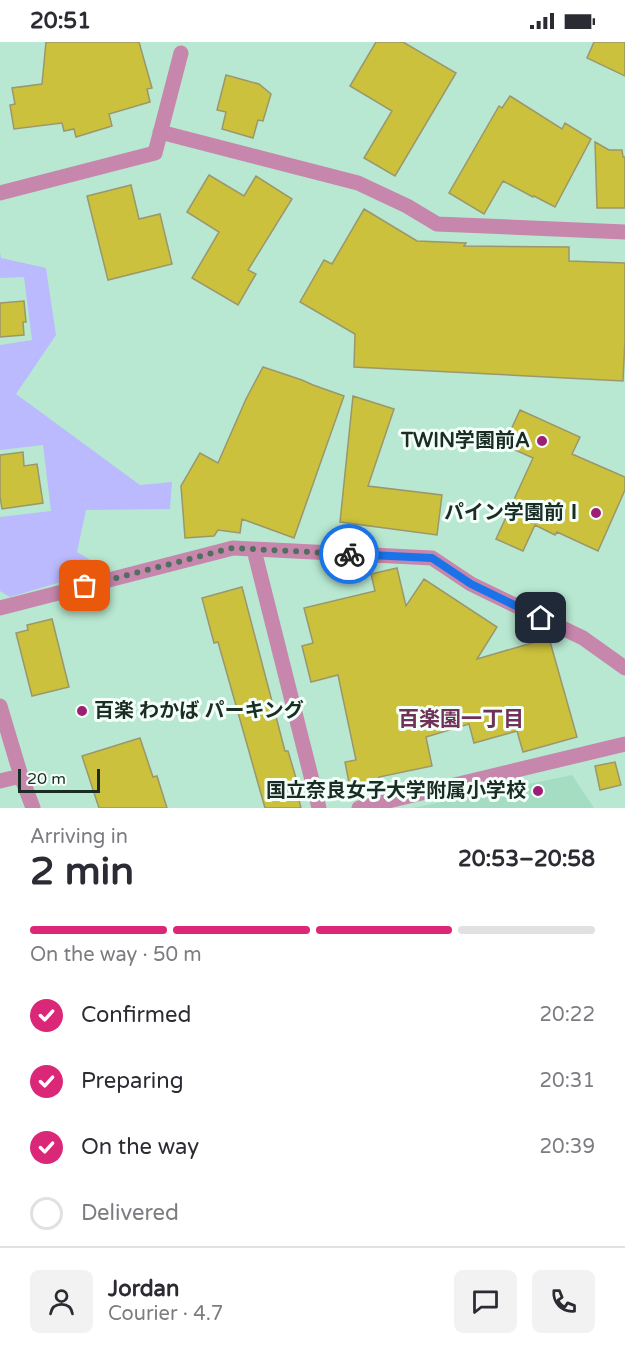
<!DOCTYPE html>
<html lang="en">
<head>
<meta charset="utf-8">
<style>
	:root { --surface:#fff; --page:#f2f2f3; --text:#2b2b33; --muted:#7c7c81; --line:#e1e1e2; --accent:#db2777 }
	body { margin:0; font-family:"Varela Round","Noto Sans JP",sans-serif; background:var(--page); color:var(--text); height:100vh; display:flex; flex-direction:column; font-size:22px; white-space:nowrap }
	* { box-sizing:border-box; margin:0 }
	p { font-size:20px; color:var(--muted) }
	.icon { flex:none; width:33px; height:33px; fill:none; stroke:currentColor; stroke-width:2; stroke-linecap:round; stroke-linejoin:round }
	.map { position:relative; height:766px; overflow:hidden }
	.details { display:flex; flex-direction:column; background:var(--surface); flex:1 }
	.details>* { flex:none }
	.scale { position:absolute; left:18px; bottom:15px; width:82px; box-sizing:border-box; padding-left:6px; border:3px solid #1a2d25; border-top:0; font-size:16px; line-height:21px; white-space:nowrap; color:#1a2d25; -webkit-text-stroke:4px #f5fffa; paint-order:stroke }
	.pin { position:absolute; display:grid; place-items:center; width:51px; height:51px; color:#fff; margin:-26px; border-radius:12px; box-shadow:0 3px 9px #0006 }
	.courier { position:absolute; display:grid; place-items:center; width:60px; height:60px; margin:-30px; border:4px solid #1a73e8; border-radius:50%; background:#fff; color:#222; box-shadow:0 2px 8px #0007 }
	.overview em { font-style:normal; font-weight:800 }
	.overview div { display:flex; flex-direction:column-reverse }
	.overview { display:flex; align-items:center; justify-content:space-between; height:102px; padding:0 30px }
	h1 { font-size:39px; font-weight:800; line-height:45px }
	.bar { display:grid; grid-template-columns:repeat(4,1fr); gap:9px 6px; align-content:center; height:72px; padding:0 30px }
	.bar i { height:8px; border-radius:4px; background:var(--line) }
	.bar .on { background:var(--accent) }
	.bar p { grid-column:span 4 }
	.line { display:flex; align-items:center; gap:15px; padding:0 30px; border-top:2px solid var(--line) }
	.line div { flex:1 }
	.round { display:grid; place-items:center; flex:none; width:63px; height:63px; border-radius:9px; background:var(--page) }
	ol { padding:0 30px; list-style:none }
	li { display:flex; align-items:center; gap:18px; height:66px }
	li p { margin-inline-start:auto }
	li .icon { padding:6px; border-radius:50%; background:var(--accent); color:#fff; stroke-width:4 }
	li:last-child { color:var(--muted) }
	li i { width:33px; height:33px; border:3px solid var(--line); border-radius:50% }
	.status { display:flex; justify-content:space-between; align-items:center; height:42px; padding:0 30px; background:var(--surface); direction:ltr }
	.status svg { height:16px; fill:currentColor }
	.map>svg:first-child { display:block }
	.built { fill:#a5ddc2 }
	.green { fill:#bbbafe }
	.building { fill:#ccc13c; stroke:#9a976d; stroke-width:1.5 }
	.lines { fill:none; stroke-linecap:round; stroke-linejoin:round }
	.minor { stroke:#c786ac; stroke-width:15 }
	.done { stroke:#516e61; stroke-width:6; stroke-dasharray:0 10.8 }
	.route { stroke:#1a73e8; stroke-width:8 }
	.poi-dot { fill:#9d1f75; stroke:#f5fffa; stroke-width:2 }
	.labels { text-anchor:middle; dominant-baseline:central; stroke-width:6; stroke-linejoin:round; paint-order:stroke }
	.poi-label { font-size:20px; font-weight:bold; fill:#1a2d25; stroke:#f5fffa; text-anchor:end }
	.neighbourhood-label { font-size:21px; font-weight:bold; fill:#6f3157; stroke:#f5fffa }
</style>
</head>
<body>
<div class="status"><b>20:51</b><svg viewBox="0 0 49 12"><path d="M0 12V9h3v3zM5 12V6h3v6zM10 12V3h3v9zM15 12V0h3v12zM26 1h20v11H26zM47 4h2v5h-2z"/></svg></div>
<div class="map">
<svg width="625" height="766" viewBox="0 0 625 766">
	<rect width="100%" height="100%" fill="#b8e8d1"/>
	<path class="built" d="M572,733L594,766H412Z"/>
	<path class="green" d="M0,210L1,216L46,226L56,293L16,352L140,443L172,440L170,467L86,468L77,510L105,527L10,555L0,549V475L51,469L43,403L0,408V303L32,298L24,235L0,236Z"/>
	<path class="building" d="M46,0H139L152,46L147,47L150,60L109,72L112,84L76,95L74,87L64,89L62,81L14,87L10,63L15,62L12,46L42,42Z
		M376,0H403L456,31L395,134L364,116L392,69L350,44Z
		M594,0H625V34L587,16Z
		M226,33L259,42L271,52L263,79L258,78L253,96L222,87L226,70L217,68Z
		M510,54L562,87L565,81L591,97L555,165L534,154L533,155L503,139L484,172L449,151L499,64L502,66Z
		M595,100L609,108H622L623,115H625V166H597Z
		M209,133L244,154L256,134L292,157L248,228L256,232L238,263L192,236L219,190L187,170Z
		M131,143L139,177L160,172L172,222L108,238L87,154Z
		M364,167L417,199L466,201L464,204L569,205V219L625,221V297L623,339L354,325L355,292L300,260L324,218L332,222Z
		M24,259L26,280H23L24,293L0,295V261Z
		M263,325L302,338L313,343L344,354L294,496L242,477L240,491L218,488L214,494L185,496L181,444L200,411L218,421L246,357Z
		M353,354L394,367L368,444L442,453L437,493L340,480Z
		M520,368L580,395L572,412L625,435V448L598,509L557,490L555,493L535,483L523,509L496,497L533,416L504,403Z
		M23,410L24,424L37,422L43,461L2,467L0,455V413Z
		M397,526L406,564L424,537L497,585L477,617L549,596L577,695L523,710L517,689L474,701L469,682L426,695L432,724L379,735L380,742L357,746L356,740L349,741L345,720L356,718L338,633L311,640L302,604L313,601L304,566L375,549L371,532Z
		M242,545L285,709H288L301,753L298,754L301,766H265L218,600L214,601L202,556Z
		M52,577L69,645L32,654L16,591L28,588L27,583Z
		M140,696L153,735L157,734L167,766H99L82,714Z
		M615,720L621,743L600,748L595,724Z"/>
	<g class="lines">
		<path class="minor" d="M160,90L358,141L407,164L437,182L625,190
			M0,151L155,111L181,11
			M254,508L319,766
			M0,566L233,506L432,516L471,542L583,596L625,626
			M0,664L21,734L33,766
			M0,739L21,734
			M359,766L625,702"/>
	</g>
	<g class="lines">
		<path class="done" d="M85,544L232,506L349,512"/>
		<path class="route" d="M349,512L432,516L471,542L541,576"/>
	</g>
	<g class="poi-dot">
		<circle cx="542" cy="399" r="6"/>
		<circle cx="596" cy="471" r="6"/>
		<circle cx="82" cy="669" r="6"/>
		<circle cx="538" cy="749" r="6"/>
	</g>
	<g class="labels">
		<g class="poi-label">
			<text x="530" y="399">TWIN学園前A</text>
			<text x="584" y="471">パイン学園前Ⅰ</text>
			<text x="94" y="669" text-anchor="start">百楽 わかば パーキング</text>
			<text x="526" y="749">国立奈良女子大学附属小学校</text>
		</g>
		<g class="neighbourhood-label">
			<text x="461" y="677">百楽園一丁目</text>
		</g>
	</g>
</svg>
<div class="scale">20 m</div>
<div class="pin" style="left:85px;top:544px;background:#ea580c"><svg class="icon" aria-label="bag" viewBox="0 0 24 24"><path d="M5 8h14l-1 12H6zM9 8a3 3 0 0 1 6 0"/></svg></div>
<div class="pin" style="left:541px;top:576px;background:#1f2937"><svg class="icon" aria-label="home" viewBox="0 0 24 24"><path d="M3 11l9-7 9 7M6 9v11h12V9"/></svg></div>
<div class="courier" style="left:349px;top:512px"><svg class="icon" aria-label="bike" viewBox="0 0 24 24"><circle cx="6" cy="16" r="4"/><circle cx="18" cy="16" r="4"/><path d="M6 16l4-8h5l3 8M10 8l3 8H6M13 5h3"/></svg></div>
</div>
<section class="details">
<div class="overview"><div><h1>2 min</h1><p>Arriving in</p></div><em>20:53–20:58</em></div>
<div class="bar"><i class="on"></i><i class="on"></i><i class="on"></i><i></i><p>On the way · 50 m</p></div>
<ol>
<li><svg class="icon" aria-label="check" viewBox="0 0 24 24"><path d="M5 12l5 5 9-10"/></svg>Confirmed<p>20:22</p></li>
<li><svg class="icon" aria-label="check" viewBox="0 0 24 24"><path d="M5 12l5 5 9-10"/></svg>Preparing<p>20:31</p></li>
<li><svg class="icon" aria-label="check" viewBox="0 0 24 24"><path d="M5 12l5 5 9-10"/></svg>On the way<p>20:39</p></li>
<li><i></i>Delivered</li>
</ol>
<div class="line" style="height:108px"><a class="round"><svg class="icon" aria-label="person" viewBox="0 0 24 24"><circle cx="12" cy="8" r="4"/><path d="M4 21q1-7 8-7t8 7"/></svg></a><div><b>Jordan</b><p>Courier · 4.7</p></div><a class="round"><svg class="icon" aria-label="chat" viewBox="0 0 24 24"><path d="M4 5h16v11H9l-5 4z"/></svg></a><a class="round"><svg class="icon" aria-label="phone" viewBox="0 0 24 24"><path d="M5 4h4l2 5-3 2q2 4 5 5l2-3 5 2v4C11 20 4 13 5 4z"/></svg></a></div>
</section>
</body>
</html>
